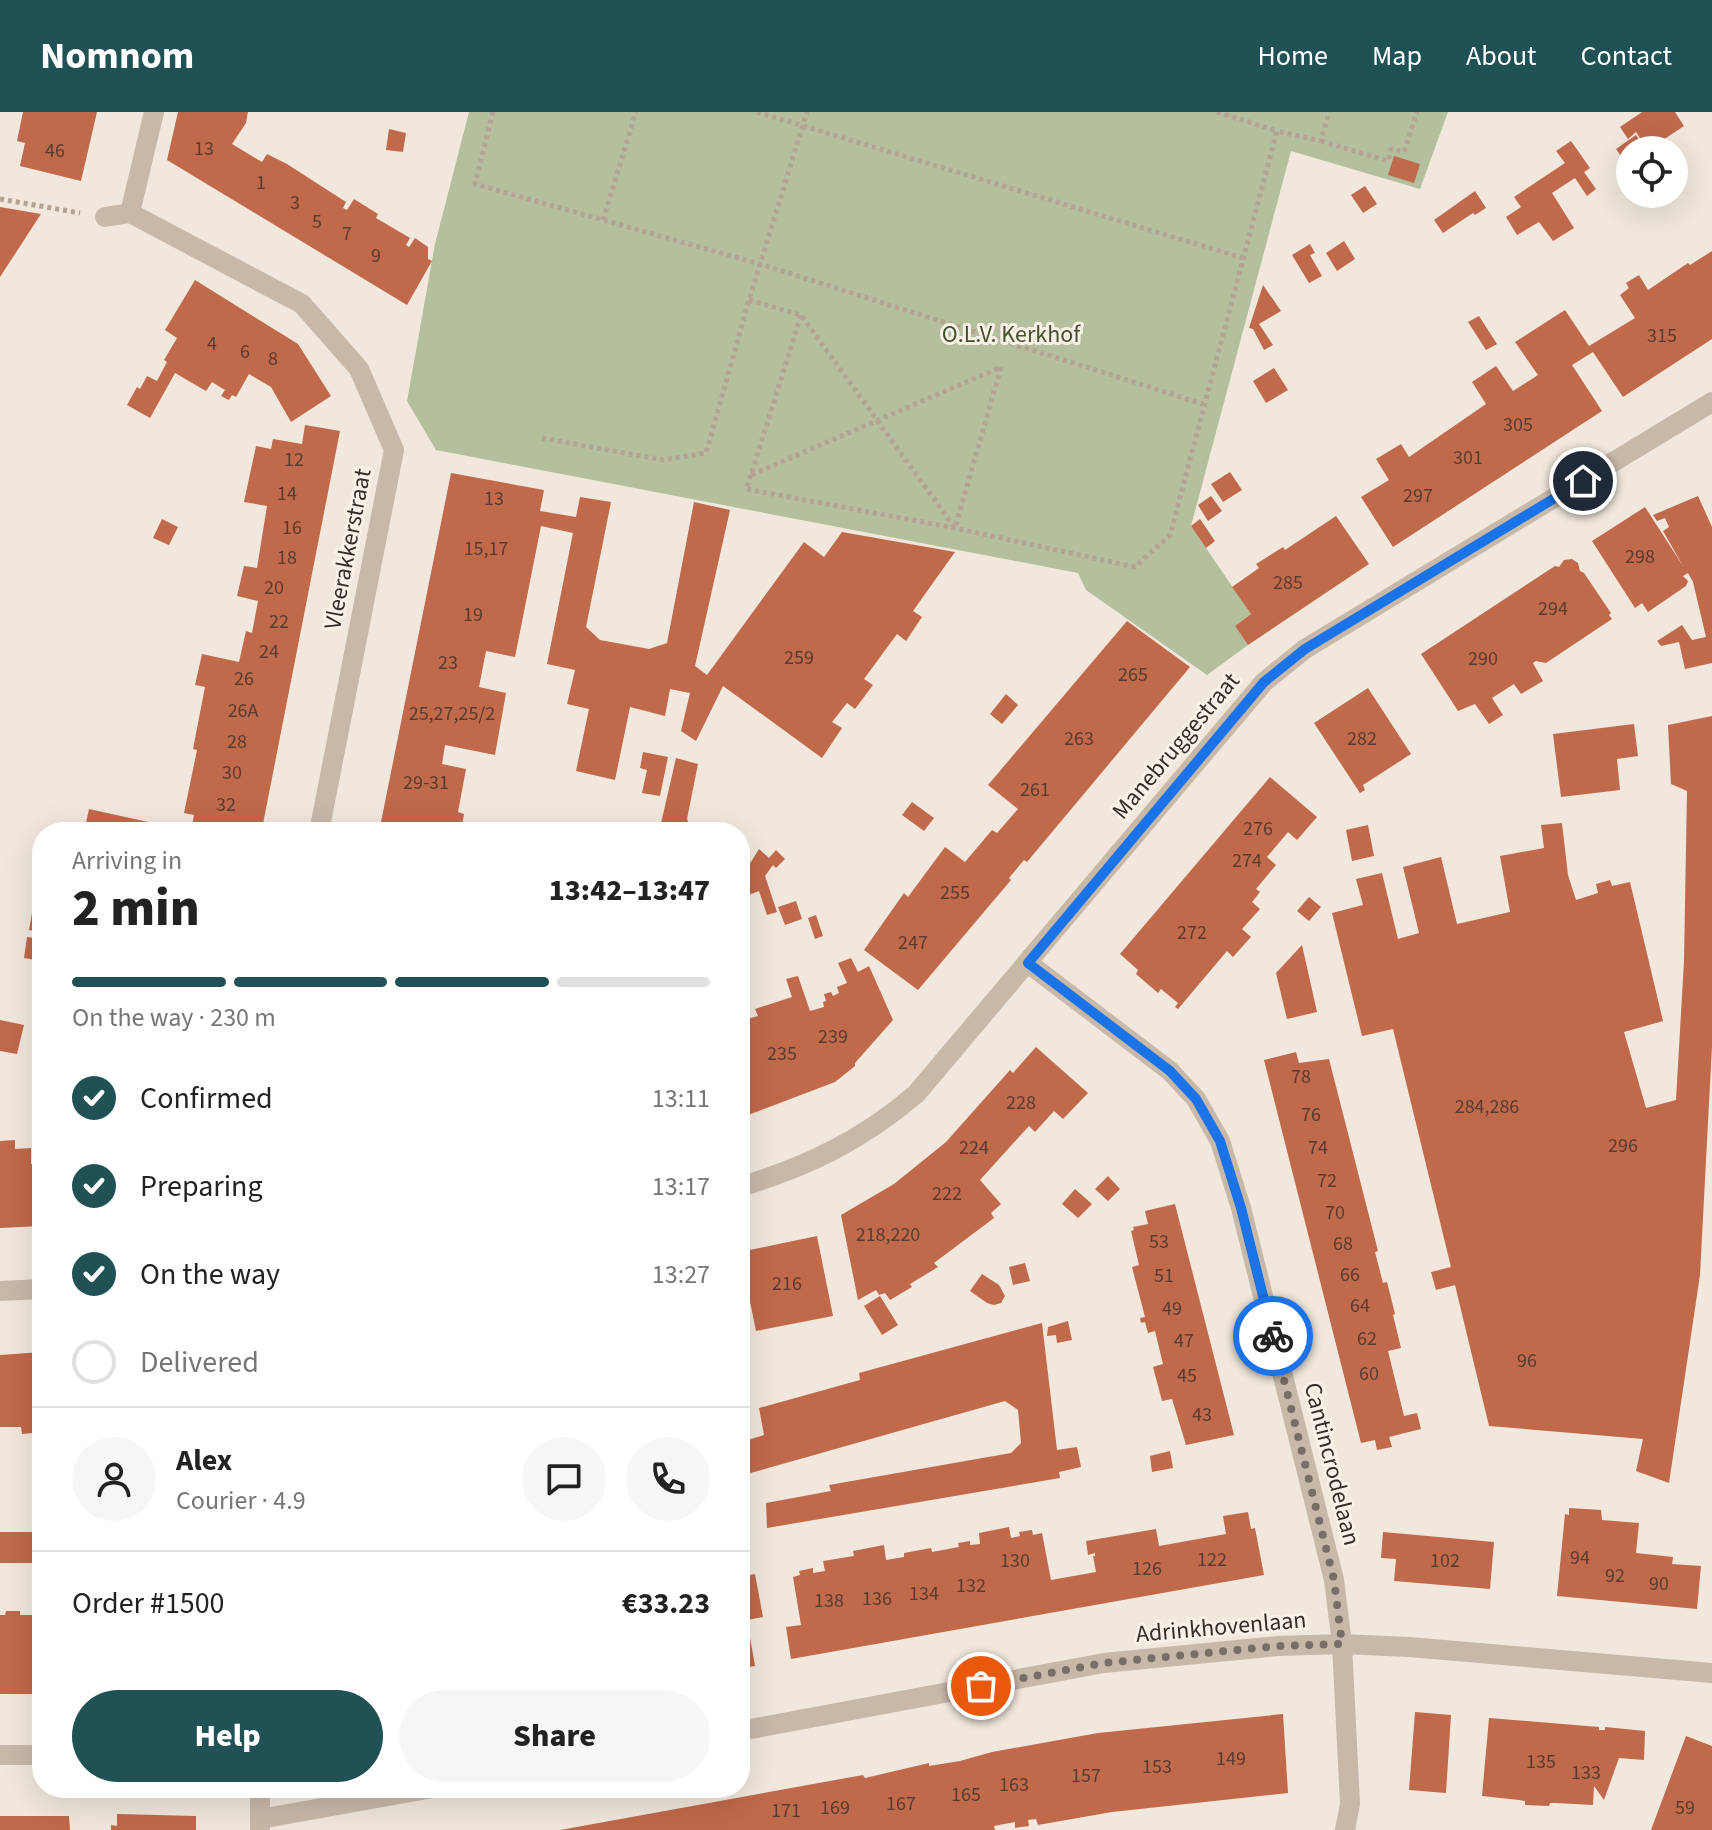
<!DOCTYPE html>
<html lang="en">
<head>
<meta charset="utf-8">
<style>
	:root { --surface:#fff; --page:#f6f6f6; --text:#222; --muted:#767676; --line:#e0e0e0; --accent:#205155 }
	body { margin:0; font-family:"Source Sans 3",sans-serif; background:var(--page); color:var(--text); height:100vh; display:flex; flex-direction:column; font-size:30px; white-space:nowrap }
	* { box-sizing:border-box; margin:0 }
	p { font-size:26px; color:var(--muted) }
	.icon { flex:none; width:44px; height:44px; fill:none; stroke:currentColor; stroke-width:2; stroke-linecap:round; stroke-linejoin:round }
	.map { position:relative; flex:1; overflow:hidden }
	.drawer { position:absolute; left:32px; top:710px; width:718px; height:976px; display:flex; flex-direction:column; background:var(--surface); border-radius:32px; box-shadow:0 8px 32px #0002 }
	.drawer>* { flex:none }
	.controls { position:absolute; left:1616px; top:24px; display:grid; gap:16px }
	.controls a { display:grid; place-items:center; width:72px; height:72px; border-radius:50%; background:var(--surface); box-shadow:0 8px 32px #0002; font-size:40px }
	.pin { position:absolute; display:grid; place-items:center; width:68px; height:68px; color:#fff; margin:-34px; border:4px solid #fff; border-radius:50%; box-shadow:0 2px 8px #0007 }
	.courier { position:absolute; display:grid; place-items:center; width:80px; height:80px; margin:-40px; border:6px solid #1a73e8; border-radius:50%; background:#fff; color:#222; box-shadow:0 2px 10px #0007 }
	.overview em { font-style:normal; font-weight:800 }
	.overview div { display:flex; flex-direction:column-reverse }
	.overview { display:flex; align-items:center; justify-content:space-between; height:136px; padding:0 40px }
	h1 { font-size:52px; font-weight:800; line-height:60px }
	.bar { display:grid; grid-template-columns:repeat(4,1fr); gap:12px 8px; align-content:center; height:96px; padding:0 40px }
	.bar i { height:10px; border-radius:6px; background:var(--line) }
	.bar .current { background:var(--accent) }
	.bar p { grid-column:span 4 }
	.line { display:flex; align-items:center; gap:20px; padding:0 40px; border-top:2px solid var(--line) }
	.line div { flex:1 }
	.round { display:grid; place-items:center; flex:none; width:84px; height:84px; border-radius:42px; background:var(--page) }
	ol { padding:0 40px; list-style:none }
	li { display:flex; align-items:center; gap:24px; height:88px }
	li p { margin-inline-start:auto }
	li .icon { padding:8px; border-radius:50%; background:var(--accent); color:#fff; stroke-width:4 }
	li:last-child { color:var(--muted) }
	li i { width:44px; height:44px; border:4px solid var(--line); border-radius:50% }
	.action { display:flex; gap:16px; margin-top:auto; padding:16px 40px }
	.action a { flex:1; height:92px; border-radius:48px; background:var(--accent); color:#fff; font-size:32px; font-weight:800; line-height:92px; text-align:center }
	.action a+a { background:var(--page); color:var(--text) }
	header { display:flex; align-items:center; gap:48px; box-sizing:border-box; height:112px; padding:0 40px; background:var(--accent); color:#fff }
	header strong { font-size:38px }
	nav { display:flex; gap:44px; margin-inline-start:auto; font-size:28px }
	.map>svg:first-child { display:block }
	.green { fill:#b3bf9d }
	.building { fill:#c0694b }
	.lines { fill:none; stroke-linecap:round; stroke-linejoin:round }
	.path { stroke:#b4a293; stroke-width:5; stroke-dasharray:4 4; stroke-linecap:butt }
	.street { stroke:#c8b8a8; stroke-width:20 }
	.done { stroke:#776e67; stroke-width:8; stroke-dasharray:0 14.4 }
	.route { stroke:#1a73e8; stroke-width:10 }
	.labels { text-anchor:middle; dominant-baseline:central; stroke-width:6; stroke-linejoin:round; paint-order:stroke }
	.number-label { font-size:20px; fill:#583c31 }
	.park-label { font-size:24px; fill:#44532d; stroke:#f9f1e8 }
	.street-label { font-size:24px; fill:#362d28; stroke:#f9f1e8 }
</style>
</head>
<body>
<header>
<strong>Nomnom</strong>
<nav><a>Home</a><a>Map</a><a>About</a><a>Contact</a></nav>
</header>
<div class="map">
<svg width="1712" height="1718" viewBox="0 0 1712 1718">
	<rect width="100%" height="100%" fill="#f1e7dc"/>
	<path class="green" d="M469,0H1448L1420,77L1291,39L1191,414L1251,502L1235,514L1248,533L1207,563L1086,478L1078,461L436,338L407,289L435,132Z"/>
	<path class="building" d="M23,0H97L81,69L20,54L25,31L17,29Z
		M178,0H248L246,11L232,32L262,50L267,42L287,52L346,90L343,96L347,98L354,87L378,102L376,106L410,126L406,133L409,135L415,126L428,135V147L432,149L407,193L167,48Z
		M1642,0H1675L1684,14L1648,38L1636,20L1628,27L1620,15Z
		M389,17L406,21L403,40L386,38Z
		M1636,23L1646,38H1630V57L1616,37Z
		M1571,29L1590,56L1584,60L1596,77L1587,84L1575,66L1552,81L1574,116L1553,129L1539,110L1517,123L1506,105L1521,95L1514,85L1565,51L1556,39Z
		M1394,44L1420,52L1414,71L1388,63Z
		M1365,74L1377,92L1363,101L1351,83Z
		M1475,79L1486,96L1475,103L1473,101L1443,121L1434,108Z
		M0,95L41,102L0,165Z
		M1344,129L1355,147L1337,159L1326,141Z
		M1310,132L1315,141L1310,143L1322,164L1309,171L1292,143Z
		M1712,139V227L1623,285L1593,240L1572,253L1602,299L1393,435L1361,385L1389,368L1376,347L1401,332L1409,345L1486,292L1472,270L1496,254L1513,279L1538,263L1515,230L1565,198L1589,234L1635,206L1620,183L1629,176L1626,171L1639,163L1648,178L1688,151L1690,153Z
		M195,168L298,232L331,284L291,310L271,275L249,262L236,285L232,283L229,288L221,284L225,278L212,270L206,279L175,261L150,306L127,293L137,275L140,277L147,264L157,269L167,250L164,248L177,226L165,218Z
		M1263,173L1281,199L1259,212L1273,233L1264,238L1253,217L1249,216Z
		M1479,204L1497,232L1486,238L1468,210Z
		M1274,256L1288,278L1266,291L1253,269Z
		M305,313L340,319L262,717L241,713L240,720H191L194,703L184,701L197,638L193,637L205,575L195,573L202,542L239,550L246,519L252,521L258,489L237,484L244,454L257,456L267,394L244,390L256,334L271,337L273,327L302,332Z
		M1230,360L1242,378L1223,390L1211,372Z
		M451,361L544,378L540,399L576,405L580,385L611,390L586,515L600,528L649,537L667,531L694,390L730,398L695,554L707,563L804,430L824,445L842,420L955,440L913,499L922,505L906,529L897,522L864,567L873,573L855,597L847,591L832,610L842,616L822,646L723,574L696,629L681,619L690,581L670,577L665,604L630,595L615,668L576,659L589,597L567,592L575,558L547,552L573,421L541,414L515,545L486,539L479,575L506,581L495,643L445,633L442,652L466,657L458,700L464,702L461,720H379Z
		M1211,384L1222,399L1208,409L1198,393Z
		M1698,384L1712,415V551L1685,557L1679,530L1661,534L1657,529L1682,513L1692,528L1706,525L1693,470L1688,461L1683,464L1688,469L1686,474L1648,500L1642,491L1635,496L1592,429L1645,395L1683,454L1663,419L1669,415L1665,406L1657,409L1653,403Z
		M1336,404L1369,452L1248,533L1235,514L1251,502L1232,475L1259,456L1256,452L1283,435L1285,438Z
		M162,407L178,415L169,433L153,426Z
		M1200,407L1215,429L1206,436L1191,414Z
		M1572,447L1578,451L1580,459L1584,461L1611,501L1609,503L1612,507L1546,551L1536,549L1533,551L1543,569L1521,582L1514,572L1492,586L1503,603L1489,612L1475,592L1458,599L1421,542L1555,454L1559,455L1564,448Z
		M1127,509L1190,555L1027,750L1024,748L1009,766L1011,768L918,878L864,838L904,781L908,785L945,735L965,750L992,718L997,721L1018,697L988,673Z
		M1368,576L1411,642L1363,673L1365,678L1360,681L1314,611Z
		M1006,582L1018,593L1002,612L990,602Z
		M1712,604V934L1700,1163L1669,1371L1636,1359L1643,1327L1489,1314L1455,1173L1436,1178L1431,1160L1451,1155L1393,917L1362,924L1332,801L1363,793L1356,767L1382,761L1398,827L1419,821L1403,755L1441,745L1457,812L1510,800L1500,744L1544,736L1541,713L1562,711L1568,763L1576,788L1598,781L1596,772L1610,768L1612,774L1630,770L1663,909L1624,920L1646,996L1676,988L1684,849L1687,679L1671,672L1668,613Z
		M1634,612L1638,644L1617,647L1620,678L1561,685L1553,622Z
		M643,640L668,645L660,684L642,681L647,658L640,656Z
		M676,646L698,652L687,707L693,720H659Z
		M1270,665L1317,705L1297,728L1288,720L1267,745L1276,753L1256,777L1260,780L1252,790L1260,797L1242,817L1251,825L1233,845L1227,839L1178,897L1175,895L1178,891L1161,877L1158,881L1136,862L1138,858L1120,842Z
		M912,690L934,706L924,719L902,703Z
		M89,697L189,719V720H84Z
		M1368,713L1374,744L1352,749L1346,718Z
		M759,737L769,746L776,738L785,747L776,756L773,753L765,764L777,800L767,803L759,779L743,785L740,776V745L749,753Z
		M1309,785L1321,795L1309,809L1297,799Z
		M796,789L802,807L785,813L778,795Z
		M32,801L42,803V820L29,818Z
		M816,803L823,824L815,827L808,806Z
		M27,825L42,827V849L24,846Z
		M1302,833L1317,900L1287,907L1276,861Z
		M851,846L858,860L869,854L893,908L855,951V954L835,970L740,1006V909L758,904L755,897L792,885L786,867L798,864L810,899L824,895L823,890L826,889L824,882L831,880L833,884L839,881L837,875L847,871L838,851Z
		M0,908L24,913L17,942L0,939Z
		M1036,935L1088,981L1063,1007L1054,999L1035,1020L1029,1014L980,1068L1001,1092L991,1101L994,1106L934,1151L938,1155L910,1172L912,1175L890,1188L885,1181L879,1183L876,1178L858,1188L841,1103L894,1072L946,1030L1010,958L1013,961Z
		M1296,940L1299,951L1329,947L1378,1139L1375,1140L1383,1171L1387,1170L1395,1202L1393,1203L1401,1236L1388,1239L1404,1304L1417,1301L1421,1317L1389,1325L1392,1335L1377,1338L1375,1328L1361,1331L1264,948Z
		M15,1028V1037L31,1036V1052L38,1051L36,1035L42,1034V1114L0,1116V1029Z
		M1108,1064L1120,1077L1108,1089L1095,1077Z
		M1075,1077L1092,1092L1078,1106L1062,1092Z
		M1175,1092L1234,1323L1186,1333L1172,1287L1162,1289L1153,1255L1163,1252L1155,1219L1148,1221L1145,1210L1141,1211L1140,1206L1145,1205L1132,1155L1139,1153L1131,1119L1134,1118L1133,1115L1148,1112L1145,1099Z
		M817,1124L833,1204L756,1219L740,1140Z
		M1025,1151L1030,1169L1013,1173L1009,1155Z
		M982,1162L999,1173L1005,1184L1001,1191L994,1193L987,1191L970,1179Z
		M880,1184L898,1213L882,1223L864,1194Z
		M740,1207L749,1243L740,1245Z
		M1068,1209L1072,1228L1057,1231L1056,1223L1047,1224L1048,1215Z
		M1042,1211L1057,1338L1077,1335L1081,1355L1059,1360L1060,1366L767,1416L766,1391L831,1379L829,1373L1011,1341L1021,1331L1018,1298L1005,1289L740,1364V1301L748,1328L764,1323L759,1296L860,1268L859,1261Z
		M42,1240V1325H32V1321L22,1322L21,1315H0V1243Z
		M1170,1339L1173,1356L1152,1360L1150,1344Z
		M1569,1396L1601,1398L1602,1408L1639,1411L1636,1441L1673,1445L1672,1452L1701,1454L1697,1497L1557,1484L1565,1402L1569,1403Z
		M1248,1400L1251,1417L1255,1416L1264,1463L791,1547L786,1515L801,1513L793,1465L800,1463L799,1459L813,1456V1461L825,1459L823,1449L854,1444L853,1439L884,1433L886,1448L904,1445V1441L931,1436L932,1440L959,1435L958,1431L970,1429V1433L980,1432L979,1421L1009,1415L1011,1426L1020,1424L1019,1420L1032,1418L1033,1423L1042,1421L1051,1468L1096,1460L1093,1444H1095V1441L1088,1443L1086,1429L1156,1417L1159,1434L1226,1422L1223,1404Z
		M745,1402L750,1430L740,1431V1403Z
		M0,1420H42V1451H0Z
		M1383,1420L1494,1430L1490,1477L1394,1469L1396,1447L1381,1446Z
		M755,1462L763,1505L747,1508L755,1554L740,1556V1465Z
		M33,1488H42V1582H0V1503H5L6,1499H20V1503H33Z
		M1415,1600L1451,1603L1446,1681L1409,1678Z
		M1283,1602L1288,1681L1112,1700L1038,1713L1036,1707L1028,1708L1029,1714L1015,1716V1710L994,1714L995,1718H560L863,1663L865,1666L929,1651V1654L960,1649L992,1640L1098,1621Z
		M1489,1606L1599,1615V1618H1605V1615L1645,1619L1644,1648L1619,1646L1604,1688L1594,1674L1593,1693L1556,1691H1550L1549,1694L1525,1693V1689L1519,1688L1482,1684Z
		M1686,1624L1712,1634V1718H1651Z
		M117,1702L196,1704V1718H111V1713L117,1714Z
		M0,1704H69L70,1718H0Z"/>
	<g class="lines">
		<path class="path" d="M493,0L475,72L760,152L1203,292
			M757,0L1243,146
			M1217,0L1277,19
			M1321,29L1388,49L1391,37L1404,40L1417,0
			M0,87L80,101
			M603,108L636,0
			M749,188L801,203L955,416L1001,255L751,363L801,203
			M542,326L663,348L706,341L749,188L807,0
			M751,363L746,377L955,416L1135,455L1170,423L1277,19L1321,29L1329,0"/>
		<path class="street" d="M130,101L302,192L359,257L394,338L319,720
			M130,101L154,0
			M105,105L130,101
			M1028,851L1170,959L1196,987L1220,1029L1241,1096L1334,1468L1342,1532L1350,1692L1345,1718
			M740,1075C808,1054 861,1029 916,982L1264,570L1305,537L1712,290
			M0,1179L42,1177
			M740,1619L1104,1551L1278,1534L1342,1532L1409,1535L1712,1561
			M0,1643H42
			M260,1707L433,1676
			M260,1718V1676"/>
	</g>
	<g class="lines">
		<path class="done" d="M981,1574L1104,1551L1278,1534L1342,1532L1334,1468L1273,1224"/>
		<path class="route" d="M1273,1224L1241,1096L1220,1029L1196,987L1170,959L1028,851L1264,570L1305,537L1583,369"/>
	</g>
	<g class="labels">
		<g class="number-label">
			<text x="204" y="37">13</text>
			<text x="55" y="39">46</text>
			<text x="261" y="71">1</text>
			<text x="295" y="91">3</text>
			<text x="317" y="110">5</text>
			<text x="347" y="122">7</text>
			<text x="376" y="144">9</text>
			<text x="1662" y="224">315</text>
			<text x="212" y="232">4</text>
			<text x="245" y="240">6</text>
			<text x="273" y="247">8</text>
			<text x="1518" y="313">305</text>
			<text x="1468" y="346">301</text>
			<text x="294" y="348">12</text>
			<text x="287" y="382">14</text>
			<text x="1418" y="384">297</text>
			<text x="494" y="387">13</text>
			<text x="292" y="416">16</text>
			<text x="486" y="437">15,17</text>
			<text x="1640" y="445">298</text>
			<text x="287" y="446">18</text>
			<text x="1288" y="471">285</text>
			<text x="274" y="476">20</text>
			<text x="1553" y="497">294</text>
			<text x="473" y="503">19</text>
			<text x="279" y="510">22</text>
			<text x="269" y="540">24</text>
			<text x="799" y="546">259</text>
			<text x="1483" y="547">290</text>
			<text x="448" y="551">23</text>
			<text x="1133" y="563">265</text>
			<text x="244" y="567">26</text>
			<text x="243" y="599">26A</text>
			<text x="452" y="602">25,27,25/2</text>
			<text x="1079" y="627">263</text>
			<text x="1362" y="627">282</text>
			<text x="237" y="630">28</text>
			<text x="232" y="661">30</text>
			<text x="426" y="671">29-31</text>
			<text x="1035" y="678">261</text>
			<text x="226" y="693">32</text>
			<text x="1258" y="717">276</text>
			<text x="1247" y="749">274</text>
			<text x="955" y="781">255</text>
			<text x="1192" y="821">272</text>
			<text x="913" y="831">247</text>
			<text x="833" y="925">239</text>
			<text x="782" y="942">235</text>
			<text x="1301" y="965">78</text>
			<text x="1021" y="991">228</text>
			<text x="1487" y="995">284,286</text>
			<text x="1311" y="1003">76</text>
			<text x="1623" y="1034">296</text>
			<text x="974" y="1036">224</text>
			<text x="1318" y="1036">74</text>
			<text x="1327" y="1069">72</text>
			<text x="947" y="1082">222</text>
			<text x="1335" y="1101">70</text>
			<text x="888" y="1123">218,220</text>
			<text x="1159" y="1130">53</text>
			<text x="1343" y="1132">68</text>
			<text x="1350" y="1163">66</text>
			<text x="1164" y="1164">51</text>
			<text x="787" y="1172">216</text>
			<text x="1360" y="1194">64</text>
			<text x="1172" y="1197">49</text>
			<text x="1367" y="1227">62</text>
			<text x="1184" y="1229">47</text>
			<text x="1527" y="1249">96</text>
			<text x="1369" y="1262">60</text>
			<text x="1187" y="1264">45</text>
			<text x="1202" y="1303">43</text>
			<text x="1580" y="1446">94</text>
			<text x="1212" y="1448">122</text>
			<text x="1015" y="1449">130</text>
			<text x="1445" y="1449">102</text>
			<text x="1147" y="1457">126</text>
			<text x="1615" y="1464">92</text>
			<text x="1659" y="1472">90</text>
			<text x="971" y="1474">132</text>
			<text x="924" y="1482">134</text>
			<text x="877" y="1487">136</text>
			<text x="829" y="1489">138</text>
			<text x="1231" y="1647">149</text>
			<text x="1541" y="1650">135</text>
			<text x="1157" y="1655">153</text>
			<text x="1586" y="1661">133</text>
			<text x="1086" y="1664">157</text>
			<text x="1014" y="1673">163</text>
			<text x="966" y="1683">165</text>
			<text x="901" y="1692">167</text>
			<text x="835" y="1696">169</text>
			<text x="1685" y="1696">59</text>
			<text x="786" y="1699">171</text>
		</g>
		<g class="park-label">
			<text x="1011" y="222">O.L.V. Kerkhof</text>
		</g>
		<g class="street-label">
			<text transform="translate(348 437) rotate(-79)">Vleerakkerstraat</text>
			<text transform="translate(1176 634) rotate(-50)">Manebruggestraat</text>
			<text transform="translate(1332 1352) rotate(76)">Cantincrodelaan</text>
			<text transform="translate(1221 1515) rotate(-5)">Adrinkhovenlaan</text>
		</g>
	</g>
</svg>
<div class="controls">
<a><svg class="icon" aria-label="locate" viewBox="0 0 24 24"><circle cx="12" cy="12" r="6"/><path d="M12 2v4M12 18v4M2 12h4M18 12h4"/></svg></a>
</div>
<div class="pin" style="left:981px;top:1574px;background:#ea580c"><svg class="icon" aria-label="bag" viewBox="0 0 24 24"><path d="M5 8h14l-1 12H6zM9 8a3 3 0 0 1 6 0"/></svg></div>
<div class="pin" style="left:1583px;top:369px;background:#1f2937"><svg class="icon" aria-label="home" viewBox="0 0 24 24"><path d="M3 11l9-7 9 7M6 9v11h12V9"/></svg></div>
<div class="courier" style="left:1273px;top:1224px"><svg class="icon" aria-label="bike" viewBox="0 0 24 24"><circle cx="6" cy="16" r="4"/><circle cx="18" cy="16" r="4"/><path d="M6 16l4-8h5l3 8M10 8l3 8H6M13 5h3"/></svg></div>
<section class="drawer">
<div class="overview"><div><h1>2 min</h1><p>Arriving in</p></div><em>13:42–13:47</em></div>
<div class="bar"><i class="current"></i><i class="current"></i><i class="current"></i><i></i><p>On the way · 230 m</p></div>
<ol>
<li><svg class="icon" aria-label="check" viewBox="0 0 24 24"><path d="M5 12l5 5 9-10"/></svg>Confirmed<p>13:11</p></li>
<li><svg class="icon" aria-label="check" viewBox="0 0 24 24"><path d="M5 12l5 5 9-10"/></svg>Preparing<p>13:17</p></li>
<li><svg class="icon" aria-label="check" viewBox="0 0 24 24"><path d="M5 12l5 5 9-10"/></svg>On the way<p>13:27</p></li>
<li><i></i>Delivered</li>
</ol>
<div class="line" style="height:144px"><a class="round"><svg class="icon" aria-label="person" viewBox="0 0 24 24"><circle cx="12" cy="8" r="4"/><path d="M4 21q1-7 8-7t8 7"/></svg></a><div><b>Alex</b><p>Courier · 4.9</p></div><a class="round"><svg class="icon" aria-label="chat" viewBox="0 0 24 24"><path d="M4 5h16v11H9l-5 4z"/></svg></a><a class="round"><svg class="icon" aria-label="phone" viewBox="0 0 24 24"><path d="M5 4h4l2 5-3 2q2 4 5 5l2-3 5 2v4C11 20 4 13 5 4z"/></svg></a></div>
<div class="line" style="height:104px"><div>Order #1500</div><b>€33.23</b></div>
<div class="action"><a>Help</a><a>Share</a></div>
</section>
</div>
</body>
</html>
